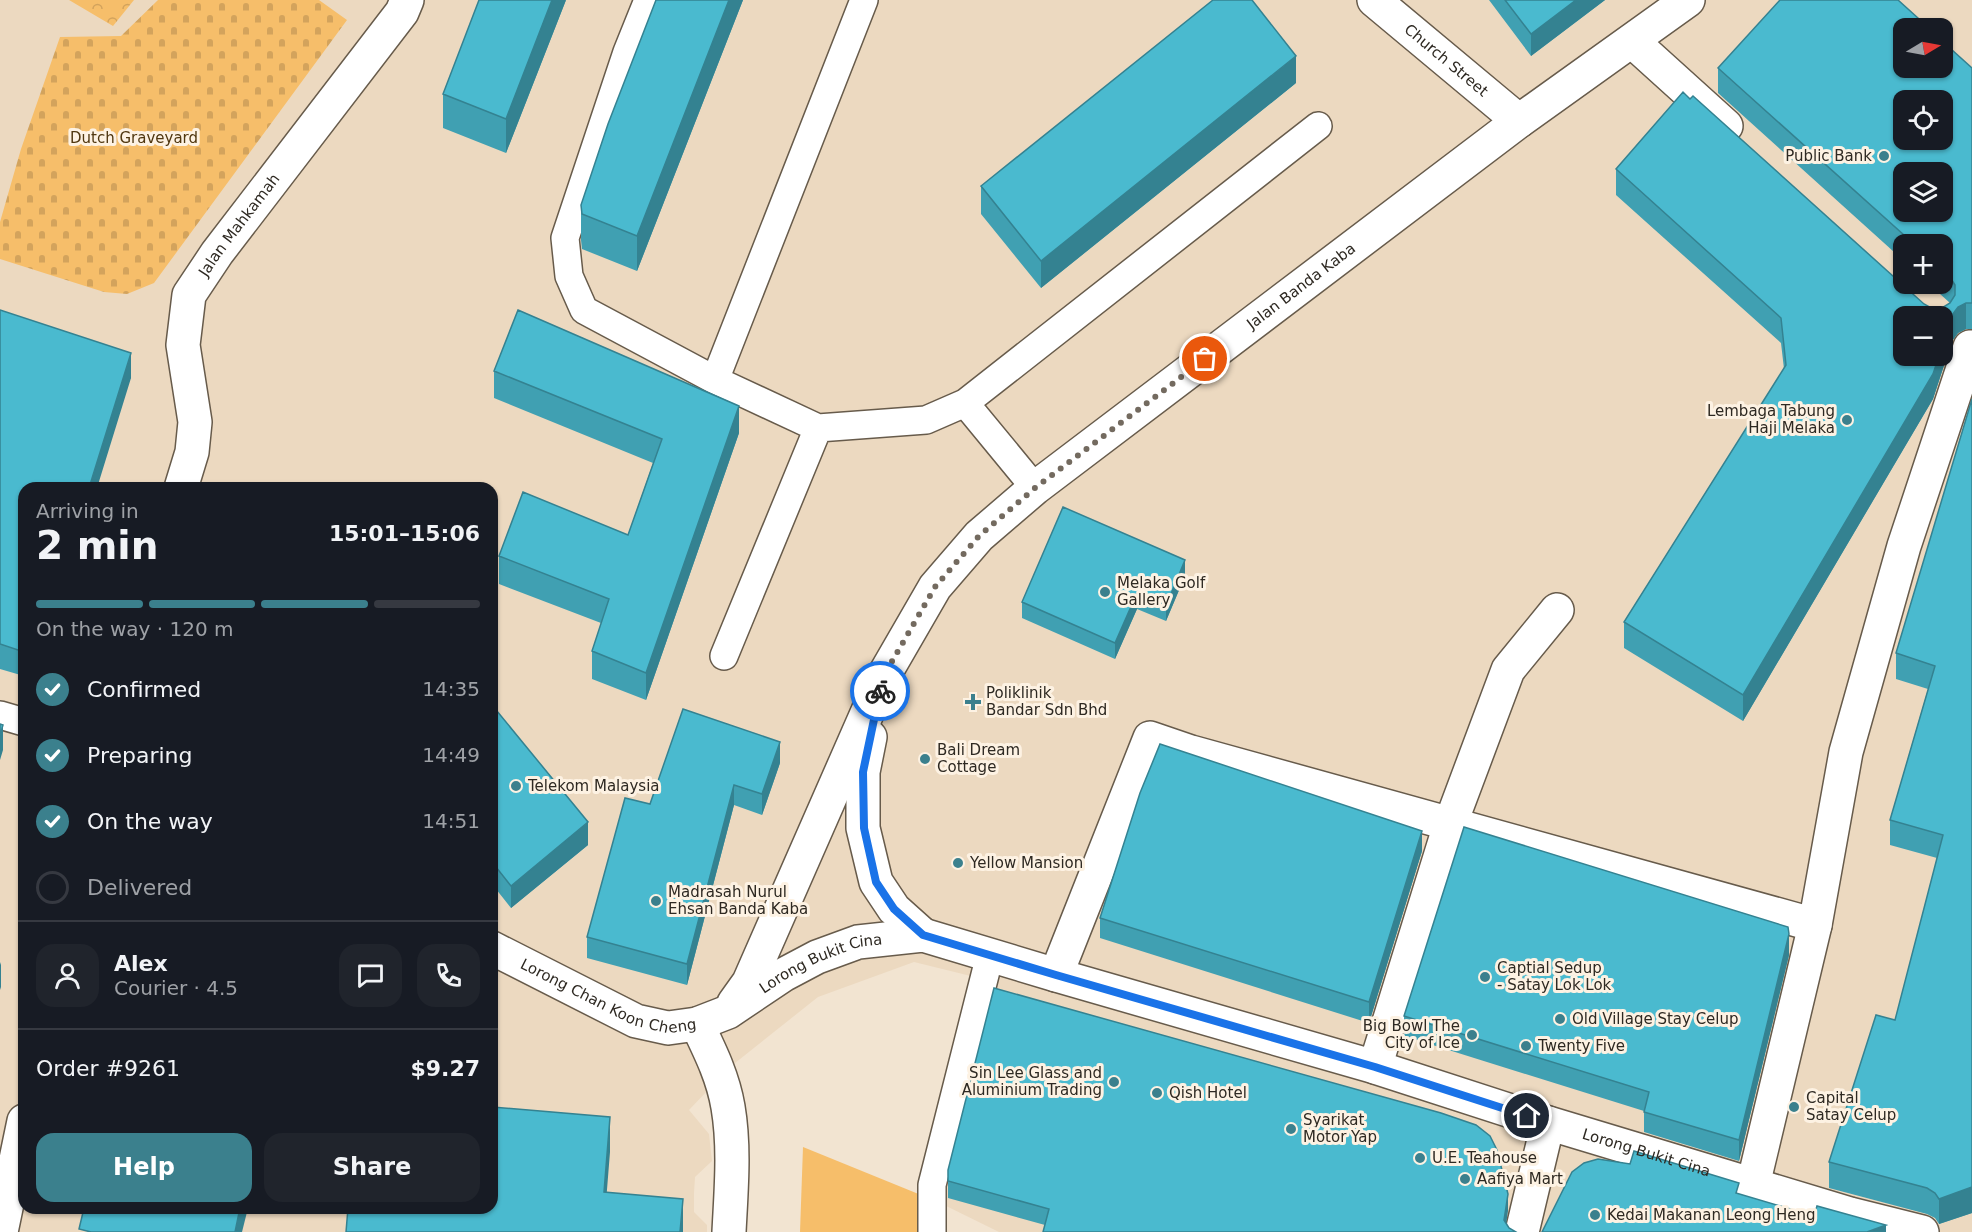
<!DOCTYPE html>
<html lang="en">
<head>
<meta charset="utf-8">
<style>
	:root { --surface:#171b24; --page:#20242c; --text:#f1f3f6; --muted:#9ea1a6; --line:#363941; --accent:#3b808d }
	body { margin:0; font-family:"DejaVu Sans",sans-serif; background:var(--page); color:var(--text); height:100vh; display:flex; flex-direction:column; font-size:22px; white-space:nowrap }
	* { box-sizing:border-box; margin:0 }
	p { font-size:20px; color:var(--muted) }
	.icon { flex:none; width:33px; height:33px; fill:none; stroke:currentColor; stroke-width:2; stroke-linecap:round; stroke-linejoin:round }
	.map { position:relative; flex:1; overflow:hidden }
	.details { position:absolute; left:18px; top:482px; width:480px; height:732px; display:flex; flex-direction:column; background:var(--surface); border-radius:18px; box-shadow:0 2px 4px #0004 }
	.details>* { flex:none }
	.needle { width:39px; rotate:80deg }
	.buttons { position:absolute; left:1893px; top:18px; display:grid; gap:12px }
	.buttons a { display:grid; place-items:center; width:60px; height:60px; border-radius:12px; background:var(--surface); box-shadow:0 2px 4px #0004; font-size:30px }
	.pin { position:absolute; display:grid; place-items:center; width:51px; height:51px; color:#fff; margin:-26px; border:3px solid #fff; border-radius:50%; box-shadow:0 2px 6px #0007 }
	.courier { position:absolute; display:grid; place-items:center; width:60px; height:60px; margin:-30px; border:4px solid #1a73e8; border-radius:50%; background:#fff; color:#222; box-shadow:0 2px 8px #0007 }
	.head em { font-style:normal; font-weight:600 }
	.head div { display:flex; flex-direction:column-reverse }
	.head { display:flex; align-items:center; justify-content:space-between; height:102px; padding:0 18px }
	h1 { font-size:39px; font-weight:600; line-height:45px }
	.bar { display:grid; grid-template-columns:repeat(4,1fr); gap:9px 6px; align-content:center; height:72px; padding:0 18px }
	.bar i { height:8px; border-radius:4px; background:var(--line) }
	.bar .current { background:var(--accent) }
	.bar p { grid-column:span 4 }
	.line { display:flex; align-items:center; gap:15px; padding:0 18px; border-top:2px solid var(--line) }
	.line div { flex:1 }
	.round { display:grid; place-items:center; flex:none; width:63px; height:63px; border-radius:18px; background:var(--page) }
	ol { padding:0 18px; list-style:none }
	li { display:flex; align-items:center; gap:18px; height:66px }
	li p { margin-inline-start:auto }
	li .icon { padding:6px; border-radius:50%; background:var(--accent); color:#fff; stroke-width:4 }
	li:last-child { color:var(--muted) }
	li i { width:33px; height:33px; border:3px solid var(--line); border-radius:50% }
	.action { display:flex; gap:12px; margin-top:auto; padding:12px 18px }
	.action a { flex:1; height:69px; border-radius:18px; background:var(--accent); color:#fff; font-size:24px; font-weight:600; line-height:69px; text-align:center }
	.action a+a { background:var(--page); color:var(--text) }
	.map>svg:first-child { display:block }
	.built { fill:#ecd9c0; fill-rule:evenodd }
	.green { fill:#f6be6a }
	.forest { fill:url(#forest-crowns) }
	.cemetery { fill:url(#cemetery-stones) }
	.lines { fill:none; stroke-linecap:round; stroke-linejoin:round }
	.lane-casing { stroke:#675b4b; stroke-width:30 }
	.street-casing { stroke:#675b4b; stroke-width:36 }
	.lane { stroke:#fff; stroke-width:27 }
	.street { stroke:#fff; stroke-width:33 }
	.wall { fill:#40a0b2 }
	.shaded-wall { fill:#348291 }
	.building { fill:#4abacf; stroke:#348291; stroke-width:1.5; fill-rule:evenodd }
	.done { stroke:#736a5f; stroke-width:6; stroke-dasharray:0 10.8 }
	.route { stroke:#1a73e8; stroke-width:8 }
	.poi-dot { fill:#3b808d; stroke:#fdf2e3; stroke-width:2 }
	.labels { text-anchor:middle; dominant-baseline:central; stroke-width:6; stroke-linejoin:round; paint-order:stroke }
	.street-label { font-size:15px; fill:#2e2922; stroke:#fdf2e3 }
	.park-label { font-size:15px; fill:#503710; stroke:#fdf2e3 }
	.poi-label { font-size:15px; fill:#2e2922; stroke:#fdf2e3; text-anchor:start }
</style>
</head>
<body>
<div class="map">
<svg width="1972" height="1232" viewBox="0 0 1972 1232">
	<defs>
		<pattern id="forest-crowns" width="20" height="18" patternUnits="userSpaceOnUse" patternTransform="scale(1.5)"><rect width="20" height="18" fill="#f6be6a"/><path d="M2 6a3 3 0 1 1 6 0M12 15a3 3 0 1 1 6 0" fill="none" stroke="#d3a35c"/></pattern>
		<pattern id="cemetery-stones" width="16" height="16" patternUnits="userSpaceOnUse" patternTransform="scale(1.5)"><rect width="16" height="16" fill="#f6be6a"/><path d="M2 7V4a2 2 0 0 1 4 0v3zM10 15v-3a2 2 0 0 1 4 0v3z" fill="#d3a35c"/></pattern>
	</defs>
	<rect width="100%" height="100%" fill="#f2e4d1"/>
	<path class="built" d="M0,0H1972V1232H999L936,1201L991,981L914,962L818,997L730,1067L689,1110L709,1134L712,1161L695,1177L694,1193V1212L707,1225V1232H0ZM1904,28H1942V68H1904ZM1904,100H1942V140H1904ZM1904,172H1942V212H1904ZM1904,244H1942V284H1904ZM1904,316H1942V356H1904ZM24,488H492V1208H24Z"/>
	<path class="green" d="M803,1147L921,1195L922,1232H800Z"/>
	<path class="forest" d="M69,0H134L113,26Z"/>
	<path class="cemetery" d="M158,0H319L347,20L154,283L127,294L104,292L0,259V222L21,149L60,37L121,36Z"/>
	<g class="lines">
		<g class="lane-casing">
			<path id="lane" d="M648,0L627,52L565,238L569,276L584,310L715,380L818,428L926,420L965,403L1035,488
				M715,380L864,0
				M965,403L1318,126
				M724,656L818,428
				M0,715L24,722
				M932,1232V1185L990,955"/>
		</g>
		<g class="street-casing">
			<g id="street">
				<path id="s1" d="M1374,0L1519,121"/>
				<path d="M1632,41L1726,126"/>
				<path id="s2" d="M181,488L192,452L195,422L183,345L189,295L217,253L402,12L407,0"/>
				<path d="M870,737L863,772V828L876,882L894,909L923,935"/>
				<path id="s3" d="M492,948L636,1021L668,1028L697,1024L728,1012L783,975L817,957L858,942L923,935L1056,975L1375,1067L1548,1123L1850,1214L1922,1232"/>
				<path d="M1056,975L1150,738L1191,752L1815,925"/>
				<path id="s4" d="M734,1003L749,982L883,677L935,587L979,536L1035,488L1519,121L1688,0"/>
				<path d="M697,1024C710,1051 723,1077 728,1107C735,1148 731,1191 729,1232"/>
				<path d="M1375,1067L1450,825L1508,670L1557,610"/>
				<path d="M1753,1185L1815,925L1846,752L1904,546L1970,347"/>
				<path d="M1,1232L24,1121"/>
				<path d="M1522,1232L1548,1123"/>
			</g>
		</g>
		<use href="#lane" class="lane"/>
		<use href="#street" class="street"/>
	</g>
	<path class="wall" d="M566,0L506,153L443,128V94Z
		M656,0H743L637,271L582,249L581,240V205Z
		M1489,0H1605L1531,56Z
		M1718,68H1972V329H1966L1958,333L1952,341L1933,399L1743,721L1624,648V622L1784,369L1781,343L1616,195V169L1933,309L1942,308L1950,303L1929,284H1942V244H1904V261L1718,93Z
		M1296,83L1041,288L981,214V186Z
		M0,310L131,378L24,488V676L0,669Z
		M494,371L739,433L646,700L592,679V651L601,623L499,584V556L628,535L653,463L494,398Z
		M1972,399V1213L1939,1224L1935,1218L1927,1214L1829,1188V1162L1895,1020L1937,858L1890,845V820L1928,689L1896,679V653Z
		M1185,576L1166,621L1137,609L1115,659L1022,618V602Z
		M492,705L588,845L511,908L492,884Z
		M780,763L762,815L734,805L687,985L587,958V937L650,804Z
		M1422,851L1369,1023L1100,938V918Z
		M1789,955L1739,1161L1644,1132V1111L1404,1036V1016Z
		M948,1170L1508,1211L1045,1225L948,1198Z"/>
	<path class="shaded-wall" d="M552,0H566L506,153V119Z
		M729,0H743L637,271V236Z
		M1576,0H1605L1531,56V34Z
		M1296,56V83L1041,288V261Z
		M1966,303V329L1958,333L1952,341L1933,399L1743,721V695L1939,356H1942V345L1952,315L1958,307Z
		M131,353V378L97,488H89Z
		M739,406V433L646,700V673Z
		M1185,560V576L1166,621V606Z
		M1137,593V609L1115,659V643Z
		M3,725V750L0,760V735Z
		M780,742V763L762,815V794Z
		M734,785V805L687,985V964Z
		M588,822V845L511,908V886Z
		M1422,831V851L1369,1023V1002Z
		M1789,934V955L1739,1161V1140Z
		M1,962V987L0,990V965Z
		M610,1117V1152L604,1227V1192Z
		M1972,1187V1213L1939,1224V1199Z
		M1508,1194V1211L1505,1232L1504,1220Z
		M683,1199V1232H680Z
		M240,1208H248L242,1232H235Z
		M1886,1225V1232H1867Z"/>
	<path class="building" d="M479,0H552L506,119L443,94Z
		M656,0H729L637,236L582,214L581,205L608,124Z
		M1213,0H1252L1296,56L1041,261L981,186Z
		M1505,0H1576L1531,34Z
		M1780,0H1898L1929,28H1904V68H1942V41L1972,68V303H1966L1958,307L1952,315L1942,345V316H1904V356H1939L1933,374L1743,695L1624,622L1786,365L1781,318L1616,169L1683,92L1690,99L1693,96L1924,304L1933,309L1942,308L1950,303L1955,295V285L1950,277L1942,270V244H1914L1718,68ZM1904,100H1942V140H1904ZM1904,172H1942V212H1904Z
		M0,310L131,353L89,488H24V652L0,644Z
		M518,310L739,406L646,673L592,651L609,599L499,556L523,492L628,535L662,439L494,371Z
		M1972,399V1187L1939,1199L1935,1193L1927,1188L1829,1162L1876,1015L1895,1020L1943,835L1890,820L1935,666L1896,653Z
		M1063,507L1185,560L1166,606L1137,593L1115,643L1022,602Z
		M492,705L588,822L511,886L492,862Z
		M683,709L780,742L762,794L734,785L687,964L587,937L625,798L650,804Z
		M0,724L3,725L0,735Z
		M1160,744L1422,831L1369,1002L1100,918L1140,793Z
		M1464,827L1788,927L1789,934L1739,1140L1644,1112L1649,1092L1404,1016Z
		M994,988L1441,1113L1476,1125L1490,1136L1497,1150L1508,1194L1504,1220L1509,1228L1516,1232H1043L1049,1209L948,1181V1170Z
		M492,1107L610,1117L604,1192L683,1199L680,1232H346L348,1208H492Z
		M1634,1151L1739,1183L1736,1193L1814,1216L1817,1206L1886,1225L1867,1232H1542L1572,1172L1584,1163L1598,1159L1630,1164Z
		M84,1208H240L235,1232H91L79,1229Z"/>
	<g class="lines">
		<path class="done" d="M880,691L883,677L935,587L979,536L1035,488L1205,359"/>
		<path class="route" d="M880,691L863,772L864,828L876,882L894,909L923,935L1056,975L1375,1067L1527,1116"/>
	</g>
	<g class="poi-dot">
		<circle cx="1884" cy="156" r="6"/>
		<circle cx="1847" cy="420" r="6"/>
		<circle cx="1105" cy="592" r="6"/>
		<path d="M970 693h6v6h6v6h-6v6h-6v-6h-6v-6h6z"/>
		<circle cx="925" cy="759" r="6"/>
		<circle cx="516" cy="786" r="6"/>
		<circle cx="958" cy="863" r="6"/>
		<circle cx="656" cy="901" r="6"/>
		<circle cx="1485" cy="977" r="6"/>
		<circle cx="1560" cy="1019" r="6"/>
		<circle cx="1472" cy="1035" r="6"/>
		<circle cx="1526" cy="1046" r="6"/>
		<circle cx="1114" cy="1082" r="6"/>
		<circle cx="1157" cy="1093" r="6"/>
		<circle cx="1794" cy="1107" r="6"/>
		<circle cx="1291" cy="1129" r="6"/>
		<circle cx="1420" cy="1158" r="6"/>
		<circle cx="1465" cy="1179" r="6"/>
		<circle cx="1595" cy="1215" r="6"/>
	</g>
	<g class="labels">
		<g class="street-label">
			<text stroke="none"><textPath href="#s1" startOffset="94">Church Street</textPath></text>
			<text stroke="none"><textPath href="#s2" startOffset="282">Jalan Mahkamah</textPath></text>
			<text stroke="none"><textPath href="#s4" startOffset="938">Jalan Banda Kaba</textPath></text>
			<text stroke="none"><textPath href="#s3" startOffset="363">Lorong Bukit Cina</textPath></text>
			<text stroke="none"><textPath href="#s3" startOffset="128">Lorong Chan Koon Cheng</textPath></text>
			<text stroke="none"><textPath href="#s3" startOffset="1226">Lorong Bukit Cina</textPath></text>
		</g>
		<g class="park-label">
			<text x="134" y="138">Dutch Graveyard</text>
		</g>
		<g class="poi-label">
			<text x="1872" y="156" text-anchor="end">Public Bank</text>
			<text x="1835" y="411" text-anchor="end">Lembaga Tabung<tspan x="1835" dy="17">Haji Melaka</tspan></text>
			<text x="1117" y="583">Melaka Golf<tspan x="1117" dy="17">Gallery</tspan></text>
			<text x="986" y="693">Poliklinik<tspan x="986" dy="17">Bandar Sdn Bhd</tspan></text>
			<text x="937" y="750">Bali Dream<tspan x="937" dy="17">Cottage</tspan></text>
			<text x="528" y="786">Telekom Malaysia</text>
			<text x="970" y="863">Yellow Mansion</text>
			<text x="668" y="892">Madrasah Nurul<tspan x="668" dy="17">Ehsan Banda Kaba</tspan></text>
			<text x="1497" y="968">Captial Sedup<tspan x="1497" dy="17">- Satay Lok Lok</tspan></text>
			<text x="1572" y="1019">Old Village Stay Celup</text>
			<text x="1460" y="1026" text-anchor="end">Big Bowl The<tspan x="1460" dy="17">City of Ice</tspan></text>
			<text x="1538" y="1046">Twenty Five</text>
			<text x="1102" y="1073" text-anchor="end">Sin Lee Glass and<tspan x="1102" dy="17">Aluminium Trading</tspan></text>
			<text x="1169" y="1093">Qish Hotel</text>
			<text x="1806" y="1098">Capital<tspan x="1806" dy="17">Satay Celup</tspan></text>
			<text x="1303" y="1120">Syarikat<tspan x="1303" dy="17">Motor Yap</tspan></text>
			<text x="1432" y="1158">U.E. Teahouse</text>
			<text x="1477" y="1179">Aafiya Mart</text>
			<text x="1607" y="1215">Kedai Makanan Leong Heng</text>
		</g>
	</g>
</svg>
<div class="buttons">
<a><svg class="needle" viewBox="-14 -14 28 28"><path d="M0-13l5 13h-10z" fill="#e53935"/><path d="M0 13l5-13h-10z" fill="#9ea1a6"/></svg></a>
<a><svg class="icon" aria-label="locate" viewBox="0 0 24 24"><circle cx="12" cy="12" r="6"/><path d="M12 2v4M12 18v4M2 12h4M18 12h4"/></svg></a>
<a><svg class="icon" aria-label="layers" viewBox="0 0 24 24"><path d="M12 4l9 5-9 5-9-5zM3 14l9 5 9-5"/></svg></a>
<a>+</a>
<a>−</a>
</div>
<div class="pin" style="left:1205px;top:359px;background:#ea580c"><svg class="icon" aria-label="bag" viewBox="0 0 24 24"><path d="M5 8h14l-1 12H6zM9 8a3 3 0 0 1 6 0"/></svg></div>
<div class="pin" style="left:1527px;top:1116px;background:#1f2937"><svg class="icon" aria-label="home" viewBox="0 0 24 24"><path d="M3 11l9-7 9 7M6 9v11h12V9"/></svg></div>
<div class="courier" style="left:880px;top:691px"><svg class="icon" aria-label="bike" viewBox="0 0 24 24"><circle cx="6" cy="16" r="4"/><circle cx="18" cy="16" r="4"/><path d="M6 16l4-8h5l3 8M10 8l3 8H6M13 5h3"/></svg></div>
<section class="details">
<div class="head"><div><h1>2 min</h1><p>Arriving in</p></div><em>15:01–15:06</em></div>
<div class="bar"><i class="current"></i><i class="current"></i><i class="current"></i><i></i><p>On the way · 120 m</p></div>
<ol>
<li><svg class="icon" aria-label="check" viewBox="0 0 24 24"><path d="M5 12l5 5 9-10"/></svg>Confirmed<p>14:35</p></li>
<li><svg class="icon" aria-label="check" viewBox="0 0 24 24"><path d="M5 12l5 5 9-10"/></svg>Preparing<p>14:49</p></li>
<li><svg class="icon" aria-label="check" viewBox="0 0 24 24"><path d="M5 12l5 5 9-10"/></svg>On the way<p>14:51</p></li>
<li><i></i>Delivered</li>
</ol>
<div class="line" style="height:108px"><a class="round"><svg class="icon" aria-label="person" viewBox="0 0 24 24"><circle cx="12" cy="8" r="4"/><path d="M4 21q1-7 8-7t8 7"/></svg></a><div><b>Alex</b><p>Courier · 4.5</p></div><a class="round"><svg class="icon" aria-label="chat" viewBox="0 0 24 24"><path d="M4 5h16v11H9l-5 4z"/></svg></a><a class="round"><svg class="icon" aria-label="phone" viewBox="0 0 24 24"><path d="M5 4h4l2 5-3 2q2 4 5 5l2-3 5 2v4C11 20 4 13 5 4z"/></svg></a></div>
<div class="line" style="height:78px"><div>Order #9261</div><b>$9.27</b></div>
<div class="action"><a>Help</a><a>Share</a></div>
</section>
</div>
</body>
</html>
